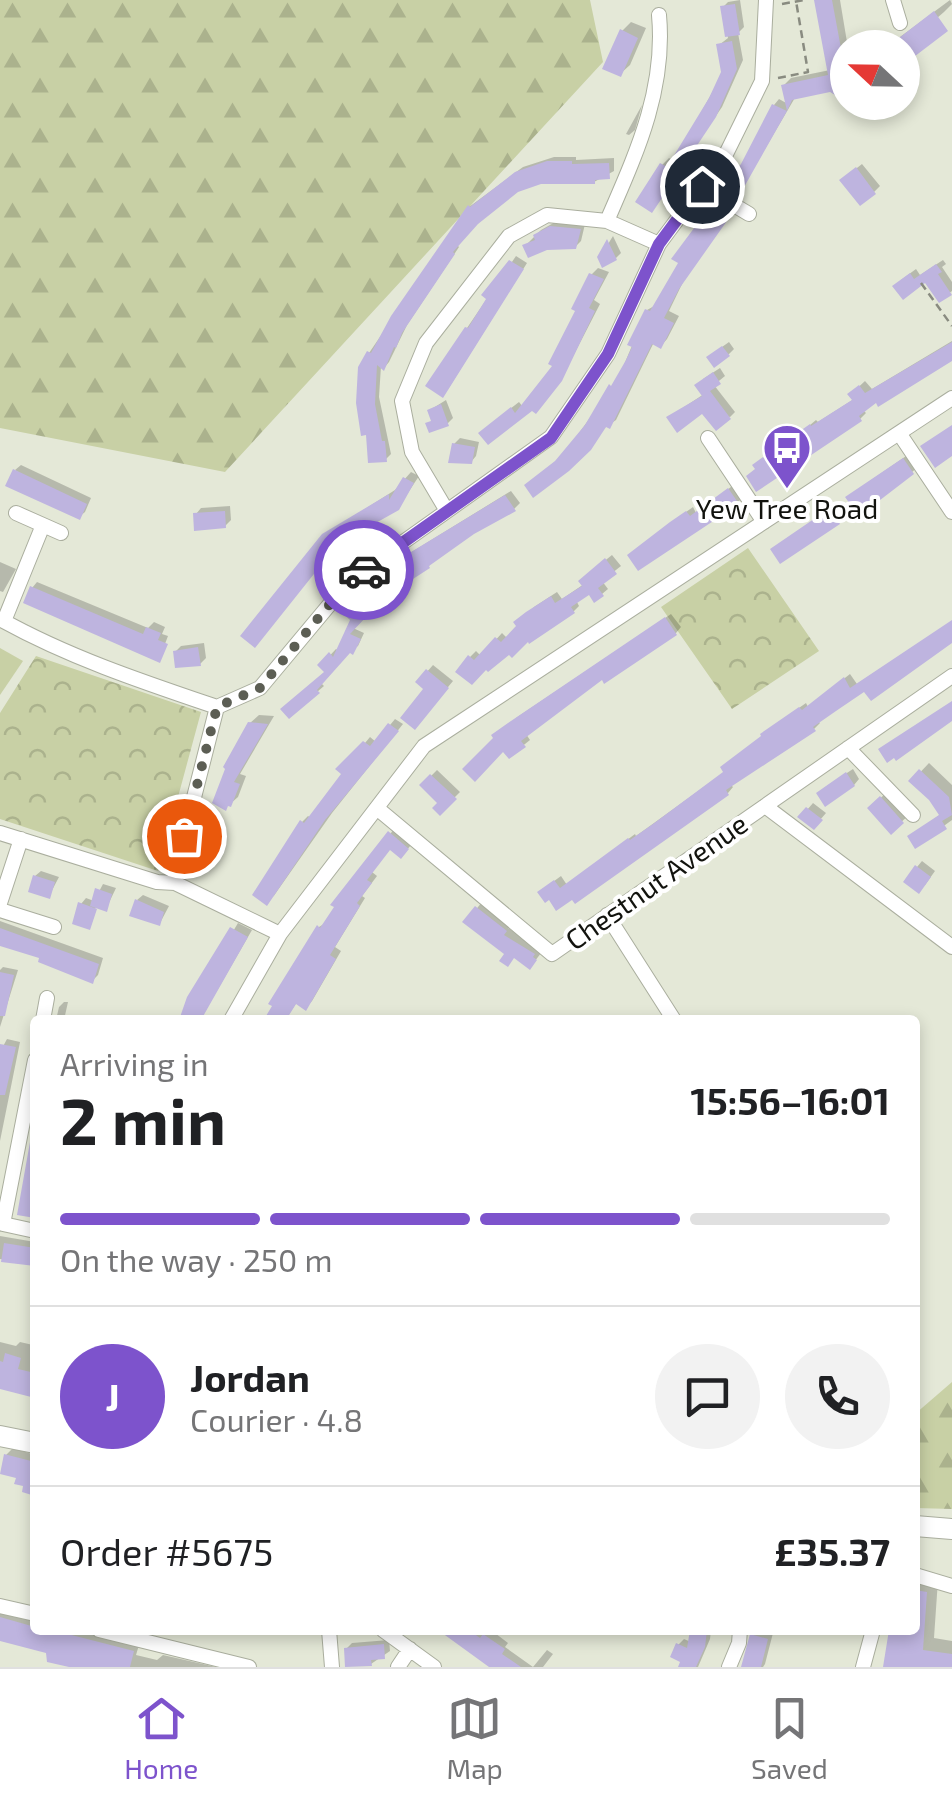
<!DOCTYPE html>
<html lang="en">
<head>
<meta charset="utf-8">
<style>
	:root { --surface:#fff; --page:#f2f2f2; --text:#202124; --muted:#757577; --line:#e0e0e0; --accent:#7d53cc }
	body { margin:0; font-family:"Exo 2",sans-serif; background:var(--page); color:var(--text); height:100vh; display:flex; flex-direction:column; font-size:38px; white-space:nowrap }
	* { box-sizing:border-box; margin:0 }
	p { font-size:32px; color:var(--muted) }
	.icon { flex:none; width:55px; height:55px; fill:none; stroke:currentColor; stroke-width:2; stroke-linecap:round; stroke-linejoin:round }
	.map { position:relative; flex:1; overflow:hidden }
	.panel { position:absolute; left:30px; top:1015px; width:890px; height:620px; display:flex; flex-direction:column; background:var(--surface); border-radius:10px; box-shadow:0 5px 15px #0003 }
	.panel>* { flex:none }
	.needle { width:65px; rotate:292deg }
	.controls { position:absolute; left:830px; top:30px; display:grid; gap:20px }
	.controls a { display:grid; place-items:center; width:90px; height:90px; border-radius:50%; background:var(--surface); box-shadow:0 5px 15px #0003; font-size:50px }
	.pin { position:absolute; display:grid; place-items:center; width:85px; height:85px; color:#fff; margin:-42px; border:5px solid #fff; border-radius:50%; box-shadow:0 2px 10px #0007 }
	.courier { position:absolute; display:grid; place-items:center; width:100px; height:100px; margin:-50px; border:8px solid #7d53cc; border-radius:50%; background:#fff; color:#222; box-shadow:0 2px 12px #0007 }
	.summary em { font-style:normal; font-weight:700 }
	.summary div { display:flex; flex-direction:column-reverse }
	.summary { display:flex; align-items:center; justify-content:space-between; height:170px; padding:0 30px }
	h1 { font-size:65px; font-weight:700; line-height:75px }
	.bar { display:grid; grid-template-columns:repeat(4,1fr); gap:15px 10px; align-content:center; height:120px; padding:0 30px }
	.bar i { height:12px; border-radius:8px; background:var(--line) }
	.bar .on { background:var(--accent) }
	.bar p { grid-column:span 4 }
	.line { display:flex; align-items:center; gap:25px; padding:0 30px; border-top:2px solid var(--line) }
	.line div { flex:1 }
	.round { display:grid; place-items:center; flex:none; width:105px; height:105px; border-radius:52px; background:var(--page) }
	.tab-bar { display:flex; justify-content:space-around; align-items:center; height:140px; border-top:2px solid var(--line); background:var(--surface); font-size:28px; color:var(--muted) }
	.tab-bar a { display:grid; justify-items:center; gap:5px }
	.tab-bar .on { color:var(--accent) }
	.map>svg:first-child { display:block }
	.forest { fill:url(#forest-firs) }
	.park { fill:url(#park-crowns) }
	.garden { fill:#c8d0a5 }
	.shadow { fill:#0003 }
	.building { fill:#beb4df }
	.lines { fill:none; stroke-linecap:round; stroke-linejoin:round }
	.minor-casing { stroke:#aaae9e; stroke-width:16 }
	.highway-casing { stroke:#aaae9e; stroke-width:22 }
	.path { stroke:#898b80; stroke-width:2.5; stroke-dasharray:8 5; stroke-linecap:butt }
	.minor { stroke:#fff; stroke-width:14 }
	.highway { stroke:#fff; stroke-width:20 }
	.done { stroke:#5c5e54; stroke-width:10; stroke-dasharray:0 18 }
	.route { stroke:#7d53cc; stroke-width:12 }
	.labels { text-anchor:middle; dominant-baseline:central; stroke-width:8; stroke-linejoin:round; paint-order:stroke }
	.poi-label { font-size:28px; fill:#12130e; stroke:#fff }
	.street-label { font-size:28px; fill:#12130e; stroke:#fff }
</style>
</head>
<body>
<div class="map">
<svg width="952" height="1667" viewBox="0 0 952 1667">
	<defs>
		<pattern id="forest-firs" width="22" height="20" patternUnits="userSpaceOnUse" patternTransform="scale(2.5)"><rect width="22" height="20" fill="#c8d0a5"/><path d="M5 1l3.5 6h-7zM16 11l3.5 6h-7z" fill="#abb28d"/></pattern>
		<pattern id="park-crowns" width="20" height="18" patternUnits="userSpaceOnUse" patternTransform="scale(2.5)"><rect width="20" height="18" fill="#c8d0a5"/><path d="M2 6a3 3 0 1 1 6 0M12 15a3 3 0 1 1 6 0" fill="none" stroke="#abb28d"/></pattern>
	</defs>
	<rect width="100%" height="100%" fill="#e4e8d7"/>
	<path class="forest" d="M0,0H590L603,62L225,472L0,428Z
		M952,1382V1509L915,1508V1414Z"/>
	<path class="park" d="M748,548L819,651L732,709L661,607Z
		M36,656L201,712L158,871L0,819V713Z"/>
	<path class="garden" d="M0,648L23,661L0,695Z"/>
	<path class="shadow" d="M740,0L744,27L738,33L743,60L722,107L652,210L662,165L669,158L674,161L723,73L719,45L728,38L723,7L728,2Z
		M817,0H840L848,48V100L830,89L796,96L739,193L743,165L774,105L779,99L788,104L784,85L791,78L830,70Z
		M950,0L952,4L944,12L902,48L900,37Z
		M631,22L646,28L630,65L620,74L622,31Z
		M642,105L635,130L629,135L626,134Z
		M554,157H576V160L614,158V171L594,182H540L517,190L496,204L457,245L459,247L407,325L389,362L384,368L381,366L379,397L391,454L386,459L370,460L369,353L469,207L523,167Z
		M862,164L880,186L874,192L848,175Z
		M720,200L734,210L684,280L669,311L679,316L667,339L661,346L654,342L616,420L561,458L618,379L647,310L656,305Z
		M557,221L585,224L581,241L575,247L525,246L541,230Z
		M613,236L621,253L616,258L600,257Z
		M516,256L527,263L448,389L467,328Z
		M943,260L946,264L942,267L952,282V291L940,300L926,280H901L916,269L920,275Z
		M598,268L609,272L594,300L600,304L566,370L532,408L488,426L519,402L523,407L556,365L591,275Z
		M952,341V358L876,399L863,410L866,413L860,419L758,469L761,460L770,453L772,457L816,420L818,422L854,399L850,395L865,381L872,389Z
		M729,342L734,349L728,355L715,352Z
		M720,368L725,376L714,385L735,412L730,417L703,411L669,417L704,394L703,379Z
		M446,400L453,418L447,424L433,419L430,410Z
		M460,438L479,442L476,456L471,462L454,444Z
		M909,454L918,467L912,472L854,492Z
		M21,465L91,498L85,512L79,517L15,470Z
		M411,472L419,476L398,508L346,532L324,535L395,490Z
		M735,484L743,497L738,502L636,549L679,517L693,507L696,513Z
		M511,491L520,503L514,509L473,532L433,559L429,566L385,594L353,628L364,633L358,646L350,650L321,683L324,686L289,716L283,709L327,671L321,665L336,649L339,651L353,620L344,611L347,606L397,561Z
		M836,505L844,516L838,522L779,544Z
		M230,506L231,520L225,526L196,514L201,508Z
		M612,555L621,566L602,581L608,589L602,594L589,591L576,600L579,606L574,611L486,667L471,682L470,657L476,651L481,656L502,633L508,639L534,607L557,592L562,599L584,584L587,575Z
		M0,562L16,569L3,592L0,591Z
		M37,582L148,628L154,622L165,627L162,634L168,636L160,657L32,588Z
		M671,614L681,627L676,633L602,677L526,734L530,740L510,756L516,718Z
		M952,621V642L864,688L818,721L820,723L814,729L730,784L733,787L728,793L576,901L546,887L561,876L567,885L635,834L636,836L726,771L769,729L806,703L808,707L850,674L857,684Z
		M204,643L206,658L200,664L175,652L181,646Z
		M433,665L453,681L420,721L427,689L418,682Z
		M259,715L274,716L240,774L246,776L238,797L230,804L216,801L250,723Z
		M395,719L403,724L332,813L273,897L302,822L308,816L311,818L365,743L370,737L376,742Z
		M929,763L952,785V820L916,846L910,836L941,814L931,799L912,781Z
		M853,769L859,779L854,785L824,788Z
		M437,770L460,792L440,812V803L422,785Z
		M887,792L908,816L891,831L870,808Z
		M813,803L826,813L814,827L801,817Z
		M396,826L414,841L407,850L390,848L372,872L377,876L362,896L365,898L335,947L341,951L312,1001L306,1007L297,1002L285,1020H278L319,927L327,922Z
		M210,840L219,842L214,862L208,868L204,846Z
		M922,861L935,871L925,885L917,867Z
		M41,871L59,877L49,896L35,876Z
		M103,884L116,888L106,909L99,896L90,927L81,904L86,898L94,901Z
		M143,895L169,906L160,923L137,900Z
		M482,902L511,924L508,928L539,947L536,950L541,953L535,961L507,954L466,922Z
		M0,921L103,958L98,975L92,981L42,957L0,943Z
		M238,923L252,930L200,1020H180Z
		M3,967L18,970L0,1027V970Z
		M64,1002H68L64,1020H56L59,1007Z
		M7,1039L20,1042L0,1141V1052Z
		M0,1236L35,1242V1264L0,1259Z
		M0,1342L16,1346L20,1342L33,1345L30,1357L35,1358V1395L0,1386Z
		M13,1448L35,1455V1493L19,1477L6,1455Z
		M915,1577L938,1580L934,1638L952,1641V1667H885L892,1630H915Z
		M0,1610L35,1619V1630H80L139,1645L136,1655L157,1660L163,1655L216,1667H79L48,1651L0,1639Z
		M439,1630H481L486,1634L491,1630L508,1643L505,1647L533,1667L547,1650L553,1654L543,1667H493Z
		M692,1630H711L710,1639L698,1667H680L683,1660L678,1645L684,1639L691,1642Z
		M758,1630L773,1633L765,1664L763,1667H744L753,1635Z
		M389,1640L390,1651L371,1664L346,1649L352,1643Z"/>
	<path class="building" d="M814,0H832L848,86V103L830,92L792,100L787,111L781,85L828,75Z
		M735,4L740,35L725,37L720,6Z
		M934,11L948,31L902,66V48H886Z
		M620,29L638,38L621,77L602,69Z
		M732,41L737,69L716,117L652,213L635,202L660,163L667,167L709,98L721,72L716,44Z
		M772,104L787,111L739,196L724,187L741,164Z
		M547,161H572V164L609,163L610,179L595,180V184H541L518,192L478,224L453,252L455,254L402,333L396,348L394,347L384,371L377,365L375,404L382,441H385L387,462L368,463L366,435L361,436L356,403L358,367L367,351L371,353L391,316L468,205L470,207L515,172Z
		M856,167L876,194L860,206L839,180Z
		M712,204L728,214L729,218L679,289L664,318L674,323L661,349L652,344L610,429L606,427L591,450L569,471L533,498L524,485L555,461L585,425L609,384L611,386L626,360L632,347L627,345L645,309L650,311L678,263L671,259Z
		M550,226L581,229L576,249L547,250L528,258L522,245L535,240L533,235Z
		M607,239L617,260L602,268L597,257Z
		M509,260L524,269L443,398L425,386L465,327L468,328L486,299L481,295Z
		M936,264L942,272L938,274L952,295L939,303L925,283L903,300L892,286L910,273L914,279Z
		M589,273L604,279L589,308L595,311L562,381L536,414L532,411L488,445L478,433L511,407L515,413L552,366L548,364L575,311L571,309Z
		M952,342V361L878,407L876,403L859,416L862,421L756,492L746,476L755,469L752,465L763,457L766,460L795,439L793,436L810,424L811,426L852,400L847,394L859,385L865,393Z
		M722,346L730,356L714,368L706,357Z
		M713,372L721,384L710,391L731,419L716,431L702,414L677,433L666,417L702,396L694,385Z
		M441,404L449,426L429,433L425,423L431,421L427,410Z
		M952,425V456L935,468L920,446Z
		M452,443L475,447L472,464L448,463Z
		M903,458L914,474L871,507L868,502L855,511L845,497Z
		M13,469L87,504L80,520L5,486Z
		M403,477L414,483L399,510L347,539L345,535L255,648L240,636L322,534L389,494V500Z
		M728,488L739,504L638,571L627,555L670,522L686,511L690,516Z
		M505,495L516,511L474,534L429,566L430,568L385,597L350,634L361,639L353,655L350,653L317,690L320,693L289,719L280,709L324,672L317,665L329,652L333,657L350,620L341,612L345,605L388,566Z
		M830,508L840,524L780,564L770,549Z
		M225,511L226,528L194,531L193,513Z
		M605,558L617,574L598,588L604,596L594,603L589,595L571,607L575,613L529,644L528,642L512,658L509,655L488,672L486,670L472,685L455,672L468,655L474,660L495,637L501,642L516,626L513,622L526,612L551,596L555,603L582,586L578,581Z
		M30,586L143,634L146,627L161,633L158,640L168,644L160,663L23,603Z
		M665,617L677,635L604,684L602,680L521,741L526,747L509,759L503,752L475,782L462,769L493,738L491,735L508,723Z
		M952,620V643L871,701L864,692L836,711L813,727L816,731L726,790L729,795L575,904L572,900L556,911L549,900L545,903L537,892L554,880L560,888L628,838L630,840L653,824L723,772L720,767L761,736L760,734L799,707L802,710L844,677L850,688Z
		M198,647L201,666L175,668L173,651Z
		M426,669L449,688L415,730L400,718L423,689L415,682Z
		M952,701V721L896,761L894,758L887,763L878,749Z
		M248,722L268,724L234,782L240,784L231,807L228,806L226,811L212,803L225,769L223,767Z
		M388,723L399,731L325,820L267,906L252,895L300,820L304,823L341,774L335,769L363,741L370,746Z
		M919,769L949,797L952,815L942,821L947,829L915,849L907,836L939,815L929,800L908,781Z
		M846,772L855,786L825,807L816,793Z
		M430,774L457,799L440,816L432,808L437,803L419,785Z
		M880,796L904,823L891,835L867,808Z
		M806,807L823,820L814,830L797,817Z
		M388,831L409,849L401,859L390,850L367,880L372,883L357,903L360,906L330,955L336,959L306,1011L296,1004L286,1020H273L266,1016L272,1006L268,1004L317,925L320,928L334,907L330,905Z
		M202,844L215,848L209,870L196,867Z
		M915,865L931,877L919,894L903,882Z
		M33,875L55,882L50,899L28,892Z
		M95,888L112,894L107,912L90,906Z
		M135,899L164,912L160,926L129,916Z
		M78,902L97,909L90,930L72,924Z
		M475,906L507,931L504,935L535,954L533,957L537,960L530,970L514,958L508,967L499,961L504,954L462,922Z
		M230,927L248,937L201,1020H179L187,997Z
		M0,928L99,964L93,984L38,962L39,958L0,946Z
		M0,972L14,975L5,1016H0Z
		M0,1044L16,1047L5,1095H0Z
		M30,1142L35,1143V1218L17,1215Z
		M4,1243L35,1248V1266L1,1262Z
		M5,1353L21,1358L18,1369L35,1373V1398L0,1389V1361L3,1362Z
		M4,1454L35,1462V1496L22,1492L23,1486L14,1484L16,1478L0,1474Z
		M915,1590L927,1592L923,1650L952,1654V1667H883L889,1630H915Z
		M0,1617L35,1627V1630H52L134,1651L130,1667H69L47,1662L46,1653L0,1641Z
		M438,1630H469L480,1638L483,1634L505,1649L502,1654L521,1667H489Z
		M690,1630H707L705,1647L696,1667H678L680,1662L670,1657L676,1643L687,1648Z
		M750,1634L768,1639L761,1667H741Z
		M384,1644L385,1659L371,1660L372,1666L345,1667L344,1648Z"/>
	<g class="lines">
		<g class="minor-casing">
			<path id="minor" d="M893,0L900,23
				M702,186L749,214
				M607,221C636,154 666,90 659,15
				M899,433L952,512
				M708,438L764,522
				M447,511L412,452L402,401L426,343L509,236L547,215L607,221L659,244
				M43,525L61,533
				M0,619C68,657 143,682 217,707L176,868L175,883L280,934
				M4,621L43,525L16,513
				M217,707L260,688L350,580L551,437L608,354L659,244L726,154L762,81L766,0
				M848,748L913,815
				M765,806L952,947
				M378,809L552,954L952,676
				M0,833L157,882L175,883
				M0,903L21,839
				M0,910L54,927
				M607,915L674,1020
				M43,1020L47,998
				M231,1020L280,934L424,746L952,398
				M35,1060L3,1224L35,1231
				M915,1575L952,1586
				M0,1606L35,1614
				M99,1630L249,1667
				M329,1630L332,1667
				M383,1630L434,1667
				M398,1667L410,1649
				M729,1667L739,1643L740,1630
				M863,1667L873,1630"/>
		</g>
		<g class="highway-casing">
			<path id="highway" d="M0,1436L35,1443
				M915,1526L952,1529"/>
		</g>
		<path class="path" d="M782,4L804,0
			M778,78L808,72L796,1
			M921,283L952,326"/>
		<use href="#minor" class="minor"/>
		<use href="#highway" class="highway"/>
	</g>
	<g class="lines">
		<path class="done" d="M184,836L217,707L260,688L350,580L364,570"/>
		<path class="route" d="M364,570L551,438L608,354L659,244L702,186"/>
	</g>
	<defs>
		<g id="bus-pin" transform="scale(2.5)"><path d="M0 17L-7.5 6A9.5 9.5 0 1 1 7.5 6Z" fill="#7d53cc" stroke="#fff"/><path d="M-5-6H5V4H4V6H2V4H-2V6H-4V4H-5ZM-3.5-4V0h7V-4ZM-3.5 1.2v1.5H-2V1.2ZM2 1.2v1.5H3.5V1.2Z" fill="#fff"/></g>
	</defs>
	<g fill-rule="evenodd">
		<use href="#bus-pin" x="787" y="448"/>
	</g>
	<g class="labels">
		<g class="poi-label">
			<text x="787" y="508">Yew Tree Road</text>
		</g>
		<g class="street-label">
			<text transform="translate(656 881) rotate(-35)">Chestnut Avenue</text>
		</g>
	</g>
</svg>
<div class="controls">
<a><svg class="needle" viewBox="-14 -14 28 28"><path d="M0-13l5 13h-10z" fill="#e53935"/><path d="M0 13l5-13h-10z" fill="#757577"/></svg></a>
</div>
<div class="pin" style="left:184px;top:836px;background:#ea580c"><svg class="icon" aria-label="bag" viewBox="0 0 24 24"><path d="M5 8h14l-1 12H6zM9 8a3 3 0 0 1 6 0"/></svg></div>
<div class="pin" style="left:702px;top:186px;background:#1f2937"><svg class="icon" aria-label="home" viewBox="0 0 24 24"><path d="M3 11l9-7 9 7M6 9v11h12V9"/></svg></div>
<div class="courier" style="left:364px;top:570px"><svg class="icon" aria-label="car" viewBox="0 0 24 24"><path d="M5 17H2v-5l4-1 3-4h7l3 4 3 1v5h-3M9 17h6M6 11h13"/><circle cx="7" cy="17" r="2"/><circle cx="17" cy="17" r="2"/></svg></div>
<section class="panel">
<div class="summary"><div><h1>2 min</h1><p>Arriving in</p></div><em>15:56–16:01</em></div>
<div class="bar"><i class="on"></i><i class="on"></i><i class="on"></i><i></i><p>On the way · 250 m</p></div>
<div class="line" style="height:180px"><b class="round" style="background:var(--accent);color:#fff">J</b><div><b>Jordan</b><p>Courier · 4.8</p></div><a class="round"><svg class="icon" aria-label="chat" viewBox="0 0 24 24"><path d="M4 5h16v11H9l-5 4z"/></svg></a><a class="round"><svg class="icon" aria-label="phone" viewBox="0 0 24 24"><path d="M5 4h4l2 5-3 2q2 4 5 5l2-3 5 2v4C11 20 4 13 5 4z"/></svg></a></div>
<div class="line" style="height:130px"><div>Order #5675</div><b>£35.37</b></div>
</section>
</div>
<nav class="tab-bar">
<a class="on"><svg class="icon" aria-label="home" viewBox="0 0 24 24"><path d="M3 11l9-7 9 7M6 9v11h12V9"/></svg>Home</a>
<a><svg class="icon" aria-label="map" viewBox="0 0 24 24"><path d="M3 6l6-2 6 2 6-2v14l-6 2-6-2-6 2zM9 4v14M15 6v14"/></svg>Map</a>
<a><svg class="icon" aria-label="saved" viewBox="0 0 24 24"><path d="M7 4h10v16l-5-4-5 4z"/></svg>Saved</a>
</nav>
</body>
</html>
